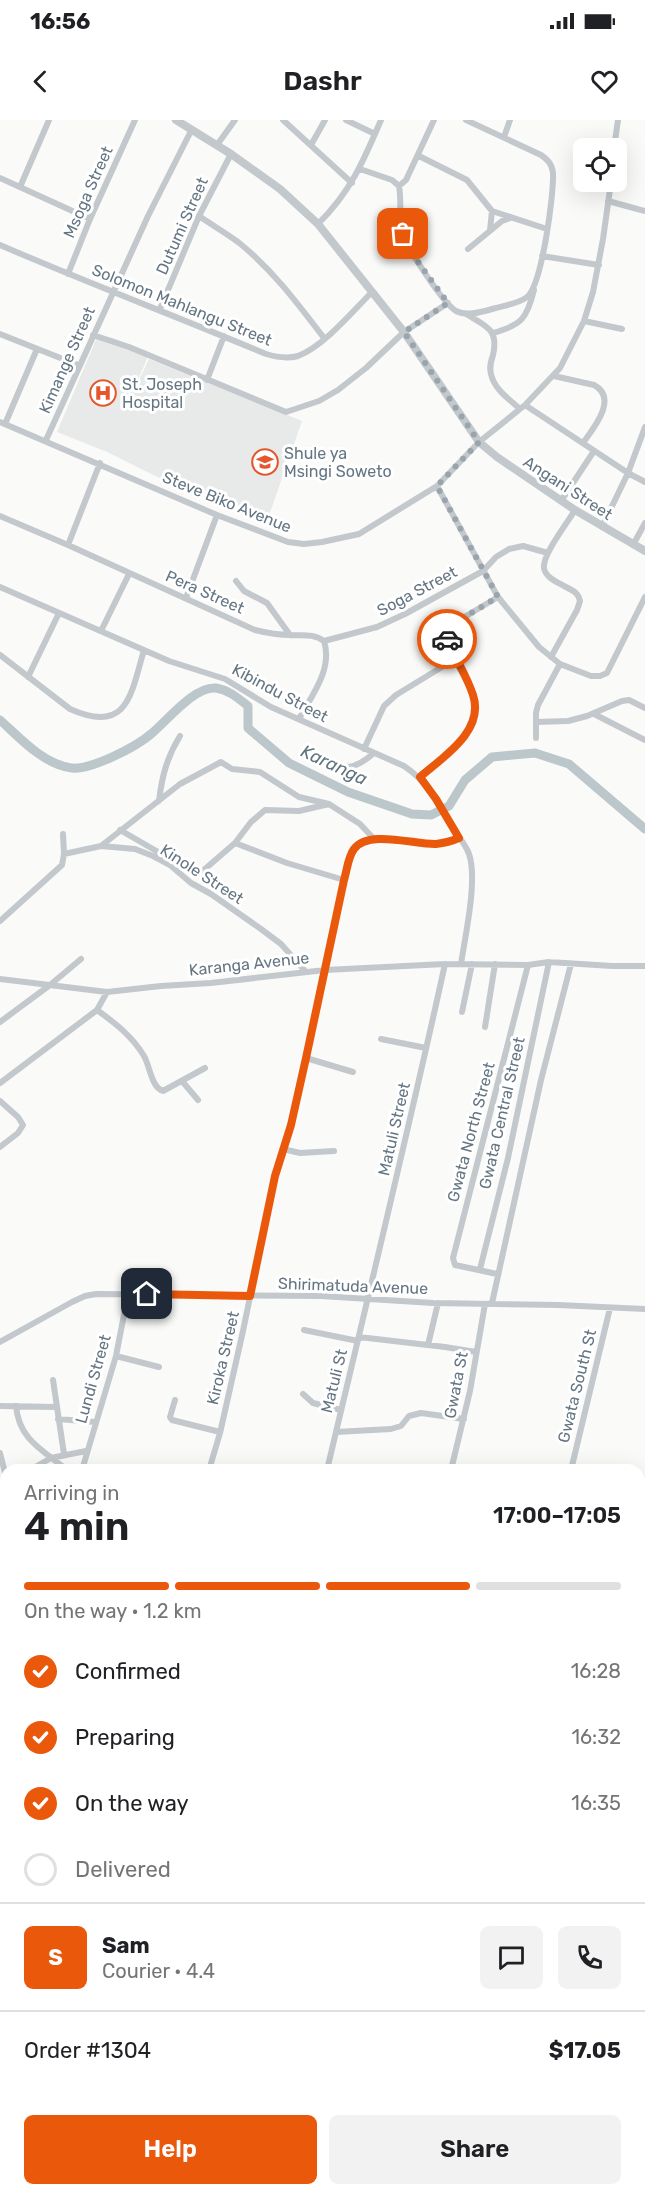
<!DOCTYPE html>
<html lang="en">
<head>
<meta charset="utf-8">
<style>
	:root { --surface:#fff; --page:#f2f2f2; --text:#202124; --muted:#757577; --line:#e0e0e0; --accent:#ea580c }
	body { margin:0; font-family:Rubik,sans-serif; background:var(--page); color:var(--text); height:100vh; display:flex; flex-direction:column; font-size:22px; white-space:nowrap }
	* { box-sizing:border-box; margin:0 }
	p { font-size:20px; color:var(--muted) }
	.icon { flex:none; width:33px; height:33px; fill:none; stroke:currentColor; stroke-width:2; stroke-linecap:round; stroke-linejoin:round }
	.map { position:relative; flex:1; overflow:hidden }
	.drawer { position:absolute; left:0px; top:1344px; width:645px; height:732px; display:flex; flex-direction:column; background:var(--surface); border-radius:18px 18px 0 0; box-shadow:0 6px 24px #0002 }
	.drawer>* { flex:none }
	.buttons { position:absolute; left:573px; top:18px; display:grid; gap:12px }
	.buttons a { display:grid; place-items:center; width:54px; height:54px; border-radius:9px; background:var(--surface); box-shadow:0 6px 24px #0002; font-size:30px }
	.pin { position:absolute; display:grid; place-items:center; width:51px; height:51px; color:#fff; margin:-26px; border-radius:12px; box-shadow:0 3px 9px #0006 }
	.courier { position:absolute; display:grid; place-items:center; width:60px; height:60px; margin:-30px; border:4px solid #ea580c; border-radius:50%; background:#fff; color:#222; box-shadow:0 2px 8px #0007 }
	.head em { font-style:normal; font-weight:600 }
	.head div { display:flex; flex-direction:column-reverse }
	.head { display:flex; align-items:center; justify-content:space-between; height:102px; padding:0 24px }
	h1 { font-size:39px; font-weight:600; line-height:45px }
	.bar { display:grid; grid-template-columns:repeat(4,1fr); gap:9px 6px; align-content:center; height:72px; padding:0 24px }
	.bar i { height:8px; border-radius:4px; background:var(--line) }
	.bar .selected { background:var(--accent) }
	.bar p { grid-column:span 4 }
	.line { display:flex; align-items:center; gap:15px; padding:0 24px; border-top:2px solid var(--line) }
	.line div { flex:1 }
	.round { display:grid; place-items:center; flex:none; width:63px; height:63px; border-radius:9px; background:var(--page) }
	ol { padding:0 24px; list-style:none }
	li { display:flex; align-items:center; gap:18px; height:66px }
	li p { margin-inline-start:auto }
	li .icon { padding:6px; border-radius:50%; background:var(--accent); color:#fff; stroke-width:4 }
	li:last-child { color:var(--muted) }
	li i { width:33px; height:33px; border:3px solid var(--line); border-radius:50% }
	.cta { display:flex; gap:12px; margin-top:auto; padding:12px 24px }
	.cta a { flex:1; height:69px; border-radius:9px; background:var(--accent); color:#fff; font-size:24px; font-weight:600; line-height:69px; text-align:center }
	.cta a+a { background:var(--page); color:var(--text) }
	.status { display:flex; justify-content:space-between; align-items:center; height:42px; padding:0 30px; background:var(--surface); direction:ltr }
	.status svg { height:16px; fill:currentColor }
	header { display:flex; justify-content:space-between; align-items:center; height:78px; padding:0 24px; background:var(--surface); font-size:27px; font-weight:600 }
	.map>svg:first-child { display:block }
	.built { fill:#e8e9e9 }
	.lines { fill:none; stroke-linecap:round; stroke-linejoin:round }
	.stream { stroke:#bbc7cb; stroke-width:1.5 }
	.river { stroke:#bbc7cb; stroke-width:9 }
	.minor { stroke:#c3c8cc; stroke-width:6 }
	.tertiary { stroke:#c3c8cc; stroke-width:8 }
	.done { stroke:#99a4ac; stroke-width:6; stroke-dasharray:0 10.8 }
	.route { stroke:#ea580c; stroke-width:8 }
	.labels { text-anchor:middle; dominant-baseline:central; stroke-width:6; stroke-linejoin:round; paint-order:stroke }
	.street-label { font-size:16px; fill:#657683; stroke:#fff }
	.poi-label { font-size:16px; fill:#657683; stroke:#fff; text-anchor:start }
	.water-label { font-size:18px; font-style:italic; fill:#60757c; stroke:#fff }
</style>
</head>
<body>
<div class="status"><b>16:56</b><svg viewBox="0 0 49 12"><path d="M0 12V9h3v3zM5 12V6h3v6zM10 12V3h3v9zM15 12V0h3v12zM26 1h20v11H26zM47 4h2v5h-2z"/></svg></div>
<header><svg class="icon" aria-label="back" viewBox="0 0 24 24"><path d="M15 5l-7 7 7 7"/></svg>Dashr<svg class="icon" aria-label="heart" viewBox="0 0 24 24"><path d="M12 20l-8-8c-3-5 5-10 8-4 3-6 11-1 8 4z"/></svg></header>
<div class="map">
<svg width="645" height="2076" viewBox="0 0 645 2076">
	<rect width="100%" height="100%" fill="#fafaf8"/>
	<path class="built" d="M98,215L113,218L149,234L124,292L149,239L302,301L266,404L153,355L107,332L57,312Z"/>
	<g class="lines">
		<path class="stream" d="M639,1677L645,1678
			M0,1791L6,1794"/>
		<path class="river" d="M0,600C20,618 44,645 72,648C91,650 136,627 151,614C167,601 194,566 216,568C229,570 239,579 248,586V608L289,643L348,672L412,694L431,695L449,686L465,660L492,637L535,633L569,644L645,709"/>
		<path class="minor" d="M283,0L352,63
			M346,0L375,14
			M504,17L510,0
			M217,25L235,0
			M311,25L325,0
			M614,28L618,0
			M419,36L467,60L492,91L547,109
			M360,49L392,60L399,66C402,82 398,100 404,116C409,131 443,183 456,191C468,197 484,191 496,188C506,185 518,184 527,177C542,165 554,74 553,53C552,44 548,40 541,35L466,0
			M0,58L90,99
			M399,66L406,60L434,0
			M20,67L49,0
			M608,81L645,91
			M199,96C212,105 226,113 238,122C272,149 298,184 324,218
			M318,104C351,71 363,42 381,0
			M490,110L492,91
			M0,125C88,163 178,197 266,234C276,237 287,239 298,236C324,226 352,192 372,172
			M468,129L502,101L510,98
			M542,136L599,145
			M68,154L90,99L135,0
			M160,189L199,96L231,34
			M466,194C486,206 499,209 493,235C491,241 489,247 491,254C494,269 509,279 520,289
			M584,201L622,209
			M493,213C522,205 527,198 534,170
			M0,214L78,245
			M93,215L129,227L286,292L319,281L338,270L366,248L404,212L448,183
			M554,256L594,265C619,278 593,309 583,323
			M207,260L224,216
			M525,285L628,353L645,362
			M0,302L217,395L288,422L304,424L322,422L359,414L437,366L479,322L525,285L560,248L584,201L593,172L603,119L611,62
			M5,304L37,229
			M46,320L148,96L192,9
			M437,366L498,477L539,527L560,544L591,556H600L607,553L645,477
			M561,381L594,331
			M0,396L68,425L255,510C267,513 278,515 290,515C302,516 313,513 324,521C333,549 312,575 299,599
			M602,407L628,353L645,307
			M68,425L100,343
			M633,425L645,403
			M236,461L244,471L267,483L290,515
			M0,467L169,541L225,559L271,587L404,646C426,661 435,677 447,699C453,711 465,722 469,734C478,760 465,816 461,844
			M186,478L217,395
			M101,511L129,454
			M324,521L377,507L405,494L483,451L496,437L509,429L523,426L548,433
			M0,535L70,589C128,615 131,574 144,530
			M551,537L577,490L580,481C578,472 572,470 564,466C557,462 545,457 544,448C542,435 568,402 575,390
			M28,557L59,493
			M594,594L645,620
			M536,602L568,601L587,596L622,581L629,580L645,588
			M536,618V593L538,585L560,544
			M364,629L384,586L396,575L455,539
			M314,639C342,647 350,654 374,633
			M420,657C435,644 469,620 474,600C476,594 476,583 474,576C469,559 436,521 451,505L498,477
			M159,681C162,656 167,637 180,616
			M120,710L198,755L235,723L251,702L265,690L299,691L329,684
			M235,723L287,743L344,760
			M101,726L180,664L221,642L232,649L260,652L299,677L329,684L360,704L374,719
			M64,734L101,726L135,729L153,736L170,745L191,763L211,774L261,809L281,824L306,852
			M0,801L62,745L64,734L63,714
			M0,859L107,872L161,866L211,863L325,850L445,844L528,845L549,842L612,846H645
			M97,890C115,903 132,916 144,936C150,946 151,967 163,971L205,948
			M462,892L472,844
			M0,902L50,865L81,839
			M485,907L495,844
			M381,919L426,928
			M306,938L353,952
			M182,961L198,980
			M0,963L97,890L107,872
			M0,981L18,997L23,1005L18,1013L0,1027
			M283,1029L300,1033L334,1031
			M480,1149L508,1038L549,842
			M497,1154L455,1145L453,1138L528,845
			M492,1183L541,960L571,844
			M304,1210L358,1221
			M359,1217L445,1227L476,1232
			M0,1222L72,1182L85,1176L96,1174L321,1176L433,1183L558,1185L645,1189
			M428,1225L438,1183
			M116,1236L159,1247
			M53,1260L64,1334
			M303,1274L313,1283L341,1290
			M175,1280L170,1297L172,1300L220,1312
			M0,1286L56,1287
			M16,1286C19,1320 43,1330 67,1350
			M58,1299L95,1302
			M336,1312L391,1309L401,1306L409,1296L421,1293L464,1299
			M0,1333L6,1357
			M30,1350L51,1338L86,1331
			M82,1350L116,1236L128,1174
			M209,1350L220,1313L243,1211L275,1056L291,1005L306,938L344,760C347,750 348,737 354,729C368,709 416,725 436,724C444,723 452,721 459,718
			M327,1350C367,1181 408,1013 445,844
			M451,1350L470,1271L485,1184
			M571,1350L610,1188
			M639,1460L645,1461
			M0,1481L6,1480
			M639,1624L645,1593
			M0,1656L6,1659
			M0,1686L6,1687
			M639,1721L645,1719
			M0,1764L6,1762
			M639,1859H645
			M639,2031L645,2033
			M0,2039L6,2038
			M384,2070L412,2076
			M44,2076L45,2070
			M161,2076L163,2070
			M291,2076L294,2070
			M598,2076V2070
			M639,2076L645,2048"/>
		<path class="tertiary" d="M176,0L231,34L280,69L318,104L404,212L479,322L497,337L575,390L645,431"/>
	</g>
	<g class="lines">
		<path class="done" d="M403,114L418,142L448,183L404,212L479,322L437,366L498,477L451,505L447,509V519"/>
		<path class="route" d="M147,1174L250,1176L275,1056L291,1005L306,938L344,760C347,750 348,737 354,729C368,709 416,725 436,724C444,723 452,721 459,718L436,679L420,657C443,637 485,611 473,575C467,556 455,538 447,519"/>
	</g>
	<defs>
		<g id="hospital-ring" transform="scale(1.35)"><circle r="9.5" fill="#fff" stroke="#e4572e" stroke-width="1.5"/><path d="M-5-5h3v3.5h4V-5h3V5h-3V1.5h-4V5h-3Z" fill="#e4572e"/></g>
		<g id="school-ring" transform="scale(1.35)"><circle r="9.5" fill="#fff" stroke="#e4572e" stroke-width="1.5"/><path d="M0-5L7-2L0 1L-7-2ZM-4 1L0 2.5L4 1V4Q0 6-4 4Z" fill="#e4572e"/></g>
	</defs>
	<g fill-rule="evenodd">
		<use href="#hospital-ring" x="103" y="273"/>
		<use href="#school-ring" x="265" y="342"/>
	</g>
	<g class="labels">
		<g class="street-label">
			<text transform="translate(88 72) rotate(-66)">Msoga Street</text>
			<text transform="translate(182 106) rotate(-66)">Dutumi Street</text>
			<text transform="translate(182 185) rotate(22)">Solomon Mahlangu Street</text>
			<text transform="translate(67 240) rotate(-66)">Kimange Street</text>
			<text transform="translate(568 368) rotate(33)">Angani Street</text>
			<text transform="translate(227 382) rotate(22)">Steve Biko Avenue</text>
			<text transform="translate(417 471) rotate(-28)">Soga Street</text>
			<text transform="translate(205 472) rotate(24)">Pera Street</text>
			<text transform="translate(280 573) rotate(28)">Kibindu Street</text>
			<text transform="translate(202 754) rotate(33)">Kinole Street</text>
			<text transform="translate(249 844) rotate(-6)">Karanga Avenue</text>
			<text transform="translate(502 993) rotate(-77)">Gwata Central Street</text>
			<text transform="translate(394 1009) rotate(-77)">Matuli Street</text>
			<text transform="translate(471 1012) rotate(-75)">Gwata North Street</text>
			<text transform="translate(353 1166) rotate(2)">Shirimatuda Avenue</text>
			<text transform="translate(223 1238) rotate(-77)">Kiroka Street</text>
			<text transform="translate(93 1259) rotate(-74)">Lundi Street</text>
			<text transform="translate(334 1261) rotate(-76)">Matuli St</text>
			<text transform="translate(456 1265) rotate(-79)">Gwata St</text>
			<text transform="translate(577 1266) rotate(-76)">Gwata South St</text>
		</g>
		<g class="poi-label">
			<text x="122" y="264">St. Joseph<tspan x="122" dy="18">Hospital</tspan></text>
			<text x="284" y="333">Shule ya<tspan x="284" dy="18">Msingi Soweto</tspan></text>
		</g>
		<g class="water-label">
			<text transform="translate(334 645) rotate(25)">Karanga</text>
		</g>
	</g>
</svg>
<div class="buttons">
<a><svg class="icon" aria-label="locate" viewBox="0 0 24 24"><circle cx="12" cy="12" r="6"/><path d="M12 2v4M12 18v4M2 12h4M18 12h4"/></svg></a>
</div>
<div class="pin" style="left:403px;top:114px;background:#ea580c"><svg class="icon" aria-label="bag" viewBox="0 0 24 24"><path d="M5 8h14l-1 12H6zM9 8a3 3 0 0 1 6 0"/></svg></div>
<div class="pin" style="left:147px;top:1174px;background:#1f2937"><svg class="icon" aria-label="home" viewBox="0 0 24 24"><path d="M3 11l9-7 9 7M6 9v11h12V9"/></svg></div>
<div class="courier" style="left:447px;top:519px"><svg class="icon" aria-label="car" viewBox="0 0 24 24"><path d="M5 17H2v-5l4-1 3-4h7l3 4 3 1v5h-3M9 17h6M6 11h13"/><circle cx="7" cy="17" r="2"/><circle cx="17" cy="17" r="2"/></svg></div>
<section class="drawer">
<div class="head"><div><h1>4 min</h1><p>Arriving in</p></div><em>17:00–17:05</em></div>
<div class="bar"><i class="selected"></i><i class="selected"></i><i class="selected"></i><i></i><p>On the way · 1.2 km</p></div>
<ol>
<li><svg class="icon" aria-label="check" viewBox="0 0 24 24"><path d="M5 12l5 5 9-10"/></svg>Confirmed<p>16:28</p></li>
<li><svg class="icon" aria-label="check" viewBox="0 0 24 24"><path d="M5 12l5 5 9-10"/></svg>Preparing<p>16:32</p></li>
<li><svg class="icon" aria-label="check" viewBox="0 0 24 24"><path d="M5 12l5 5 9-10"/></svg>On the way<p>16:35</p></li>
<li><i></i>Delivered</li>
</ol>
<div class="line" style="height:108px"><b class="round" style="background:var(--accent);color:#fff">S</b><div><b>Sam</b><p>Courier · 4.4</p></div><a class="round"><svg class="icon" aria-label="chat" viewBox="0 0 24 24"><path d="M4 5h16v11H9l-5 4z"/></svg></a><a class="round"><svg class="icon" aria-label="phone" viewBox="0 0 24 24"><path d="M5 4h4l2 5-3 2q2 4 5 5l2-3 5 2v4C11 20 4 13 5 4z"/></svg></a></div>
<div class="line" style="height:78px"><div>Order #1304</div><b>$17.05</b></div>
<div class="cta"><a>Help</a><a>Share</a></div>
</section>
</div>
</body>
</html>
